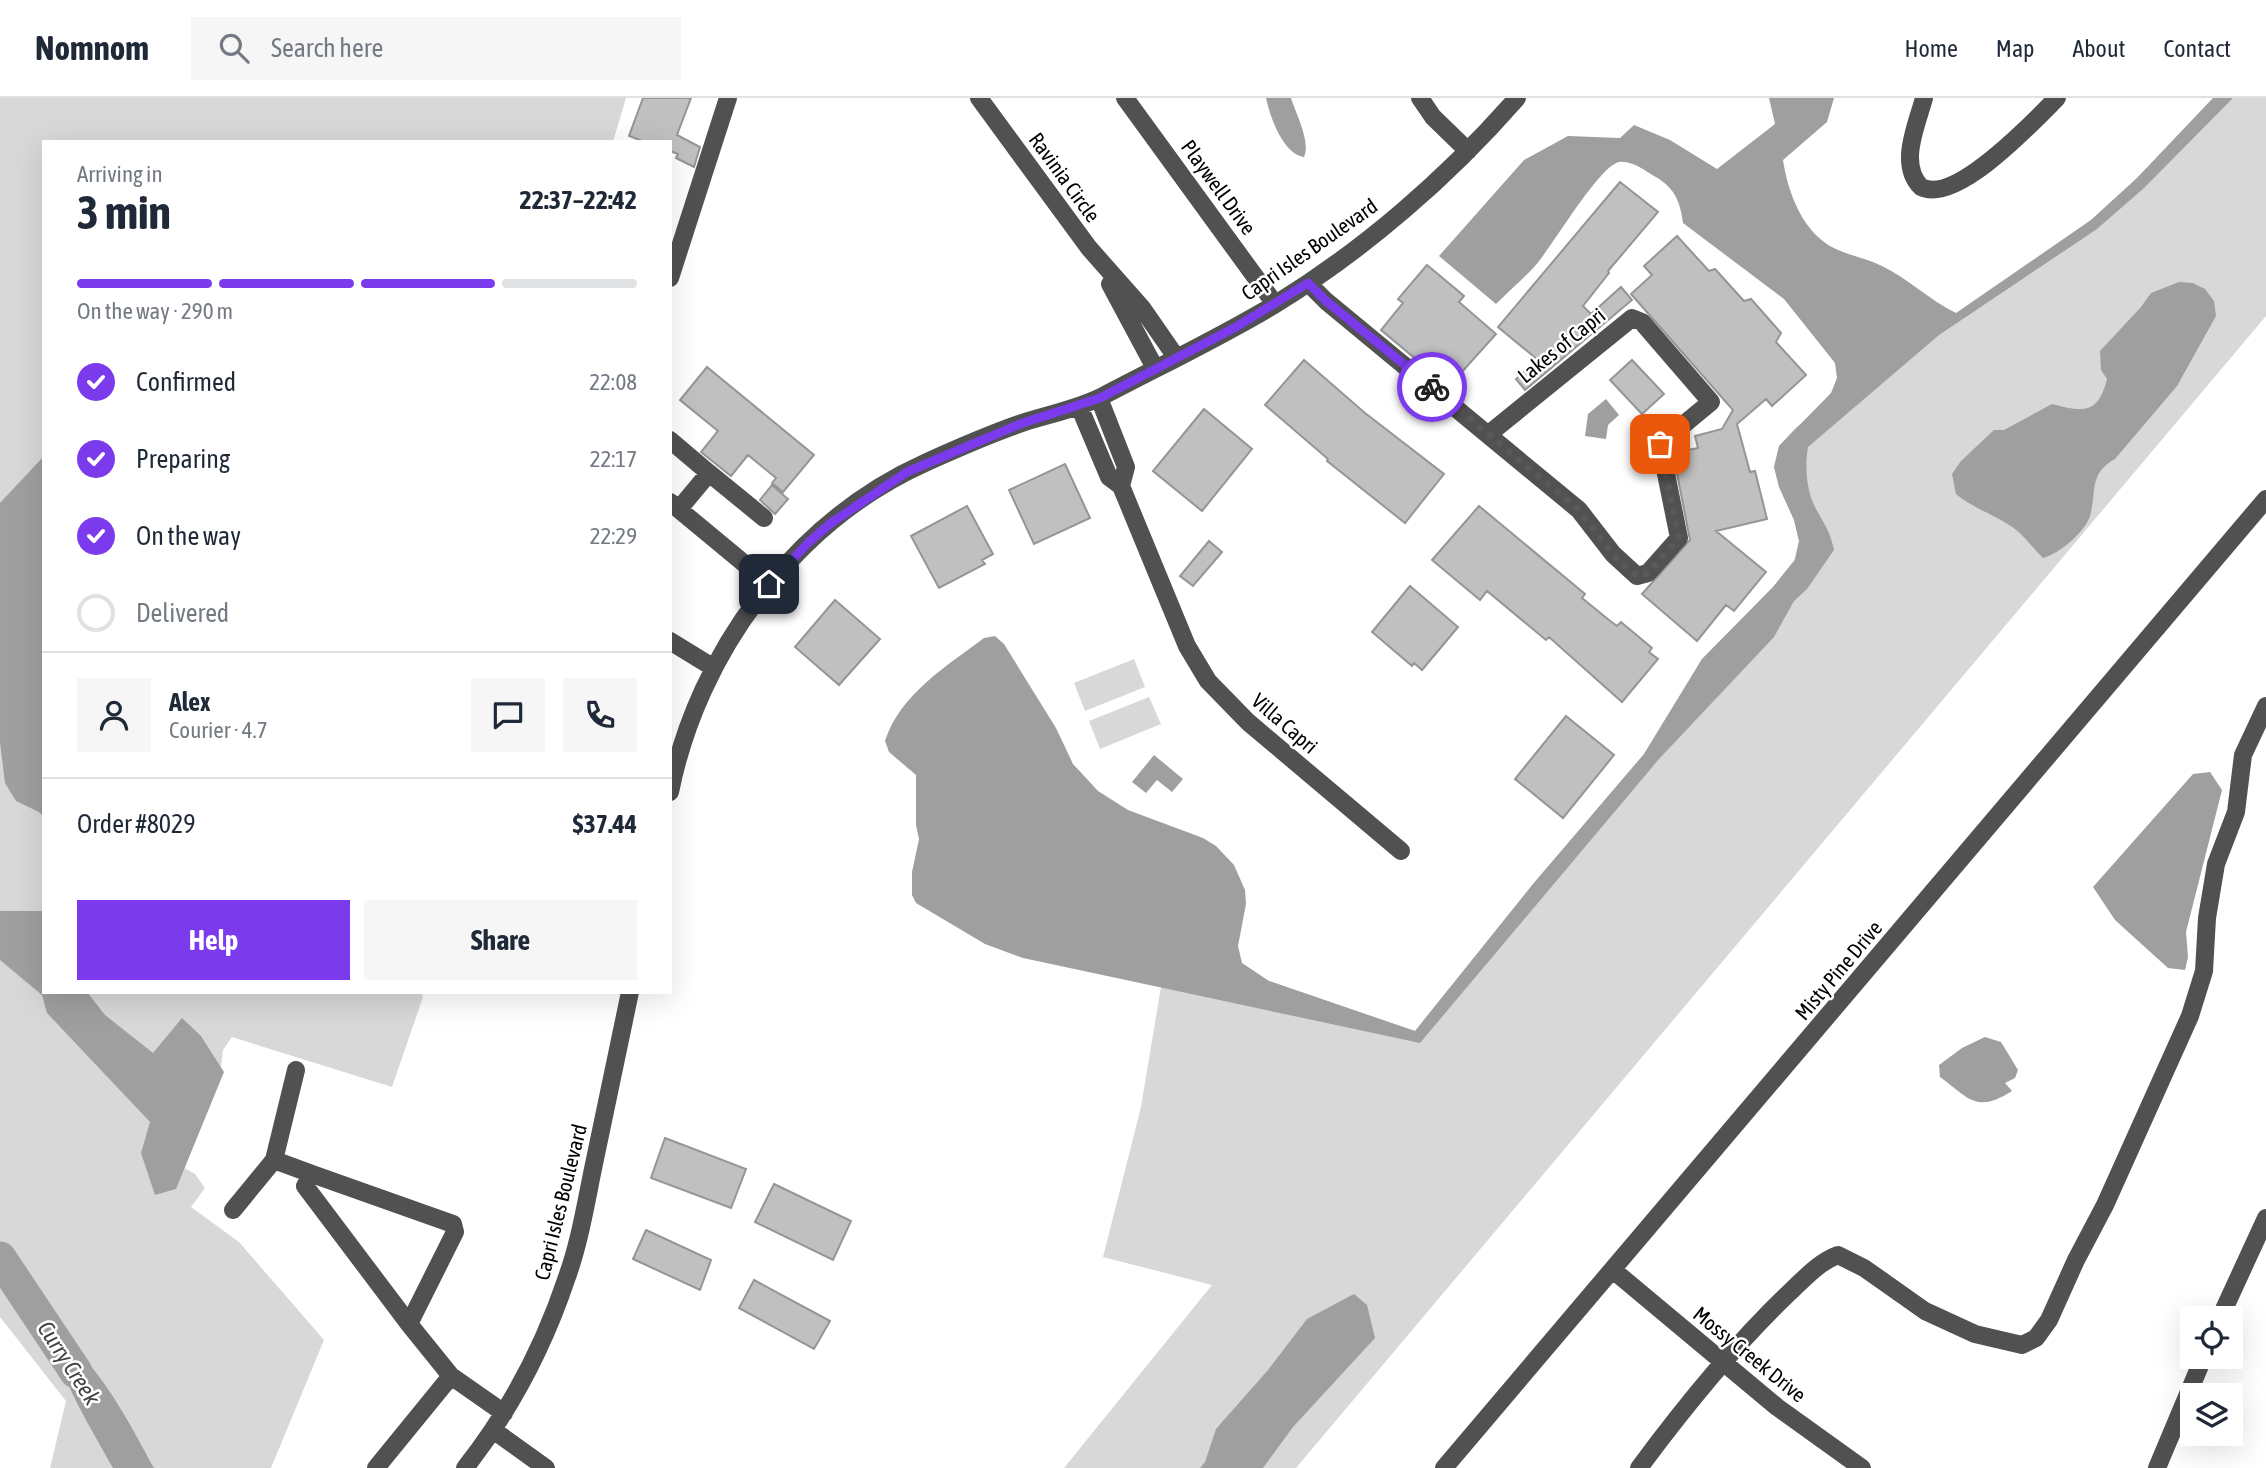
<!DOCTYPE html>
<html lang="en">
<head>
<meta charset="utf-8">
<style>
	:root { --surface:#fff; --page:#f6f6f7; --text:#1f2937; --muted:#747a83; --line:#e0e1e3; --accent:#7c3aed }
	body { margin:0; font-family:"Asap Condensed",sans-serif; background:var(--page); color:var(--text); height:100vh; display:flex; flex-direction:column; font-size:26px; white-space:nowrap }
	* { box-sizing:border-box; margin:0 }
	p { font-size:23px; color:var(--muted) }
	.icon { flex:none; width:38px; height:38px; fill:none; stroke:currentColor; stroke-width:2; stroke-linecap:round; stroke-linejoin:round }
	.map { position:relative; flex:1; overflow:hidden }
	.sheet { position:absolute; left:42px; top:42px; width:630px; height:854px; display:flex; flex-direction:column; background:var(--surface); border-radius:0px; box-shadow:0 7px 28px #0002 }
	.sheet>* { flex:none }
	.fabs { position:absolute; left:2180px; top:1208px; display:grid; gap:14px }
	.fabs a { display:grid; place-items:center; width:63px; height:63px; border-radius:0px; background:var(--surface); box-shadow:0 7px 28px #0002; font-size:35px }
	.pin { position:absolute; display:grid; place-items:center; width:60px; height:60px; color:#fff; margin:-30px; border-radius:14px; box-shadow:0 4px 10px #0006 }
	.courier { position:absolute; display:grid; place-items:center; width:70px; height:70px; margin:-35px; border:5px solid #7c3aed; border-radius:50%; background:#fff; color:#222; box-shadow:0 2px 9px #0007 }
	.headline em { font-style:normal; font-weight:700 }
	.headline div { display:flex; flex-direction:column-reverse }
	.headline { display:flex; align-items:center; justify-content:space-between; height:119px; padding:0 35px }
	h1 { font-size:46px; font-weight:700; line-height:52px }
	.bar { display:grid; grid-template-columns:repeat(4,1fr); gap:10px 7px; align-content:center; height:84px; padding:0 35px }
	.bar i { height:9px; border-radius:5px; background:var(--line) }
	.bar .current { background:var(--accent) }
	.bar p { grid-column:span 4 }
	.line { display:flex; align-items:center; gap:18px; padding:0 35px; border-top:2px solid var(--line) }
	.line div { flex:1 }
	.round { display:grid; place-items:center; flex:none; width:74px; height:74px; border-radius:0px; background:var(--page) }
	ol { padding:0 35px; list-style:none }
	li { display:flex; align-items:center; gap:21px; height:77px }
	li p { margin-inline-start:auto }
	li .icon { padding:7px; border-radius:50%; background:var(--accent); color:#fff; stroke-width:4 }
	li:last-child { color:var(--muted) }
	li i { width:38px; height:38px; border:4px solid var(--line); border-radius:50% }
	.action { display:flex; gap:14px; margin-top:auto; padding:14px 35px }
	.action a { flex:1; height:80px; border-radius:0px; background:var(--accent); color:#fff; font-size:28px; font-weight:700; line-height:80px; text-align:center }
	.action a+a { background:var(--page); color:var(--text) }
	header { display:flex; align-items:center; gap:42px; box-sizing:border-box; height:98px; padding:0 35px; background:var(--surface); border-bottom:2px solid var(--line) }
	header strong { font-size:33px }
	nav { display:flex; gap:38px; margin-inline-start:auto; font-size:24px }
	.search { width:490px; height:63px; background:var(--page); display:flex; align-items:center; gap:18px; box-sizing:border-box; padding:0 24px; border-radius:0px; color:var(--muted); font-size:26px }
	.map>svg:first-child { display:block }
	.green { fill:#d8d8d8 }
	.water { fill:#9f9f9f }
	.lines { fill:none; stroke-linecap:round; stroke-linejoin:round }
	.river { stroke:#9f9f9f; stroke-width:33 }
	.building { fill:#c0c0c0; stroke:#959595; stroke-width:2 }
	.minor { stroke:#515151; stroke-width:18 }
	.done { stroke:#595959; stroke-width:7; stroke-dasharray:0 12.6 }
	.route { stroke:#7c3aed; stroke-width:9 }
	.labels { text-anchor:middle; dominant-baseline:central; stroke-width:5; stroke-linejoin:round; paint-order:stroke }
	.street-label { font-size:21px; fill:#000; stroke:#fff }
	.water-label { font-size:23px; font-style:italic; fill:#404040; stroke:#fff }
</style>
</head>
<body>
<header>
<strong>Nomnom</strong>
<div class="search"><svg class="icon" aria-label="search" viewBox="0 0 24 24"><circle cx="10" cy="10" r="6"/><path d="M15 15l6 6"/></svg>Search here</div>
<nav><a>Home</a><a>Map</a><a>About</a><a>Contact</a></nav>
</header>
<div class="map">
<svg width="2266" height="1370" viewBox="0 0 2266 1370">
	<rect width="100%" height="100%" fill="#fff"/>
	<path class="green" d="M0,0H626L613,44H44V894H420L423,899L392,989L232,939L223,952L220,978L181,1068L195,1076L205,1090L191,1109L239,1144L324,1242L271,1370H50L66,1303L0,1219Z
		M2213,0H2266V218L1296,1370H1064L1212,1187L1103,1159L1141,1009L1161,889L1269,883L1415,933L1533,786L1644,656L1702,561L1773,489L1794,462L1799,443L1794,422L1779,389L1774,369L1779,348L1795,330L2091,122L2137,80Z
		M1134,561L1145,589L1085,613L1074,585Z
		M1149,599L1161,626L1100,651L1089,623Z"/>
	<path class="water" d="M1266,0H1291C1296,16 1311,44 1304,59C1283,56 1270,19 1266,0Z
		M1769,0H1834L1827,24L1783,62C1788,95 1803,136 1836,151C1851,158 1868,161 1882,168C1909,181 1929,202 1956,215L2091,122L2137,80L2213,0H2233L2144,90L2097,131L1939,237L1808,349C1805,366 1806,390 1814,407C1823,425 1830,432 1834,452L1807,491L1794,503L1774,539L1659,661L1420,945L1023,860L985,846L916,805L912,797V774L919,741L916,727V677L889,654L885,643C900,596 947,568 984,540L995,538L1004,546L1056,630L1073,666L1098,693L1128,712L1203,740L1216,748L1234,767L1245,792L1246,806L1238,848L1242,865L1269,883L1415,933L1533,786L1644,656L1702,561L1773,489L1795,462L1799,443L1794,422L1779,389L1774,369L1779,348L1831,295L1837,280L1835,265L1784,201L1683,125C1680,102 1674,89 1654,78C1644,72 1631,62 1619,64C1598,69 1553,148 1535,168C1523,181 1509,193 1496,206L1439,158L1524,62L1568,38L1620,40L1634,27L1670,42L1717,71L1775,26Z
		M2179,184L2193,185L2205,191L2214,203L2216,218L2177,288L2115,361C2088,376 2097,394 2090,418C2085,434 2059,456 2043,460C2034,451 2025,439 2015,431C1996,417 1974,411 1956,396L1952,376L1961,363L1994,332H2004L2052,306C2083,314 2098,317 2107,281L2101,272L2100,253L2141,209L2151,195Z
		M1606,301L1619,317L1608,327L1606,341L1585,338L1588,316Z
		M44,358V719L39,714L16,703L5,685L0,644V405Z
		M1154,657L1183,681L1172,694L1157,682L1146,695L1132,684Z
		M2210,674L2222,692L2186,834L2188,859L2185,872L2168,870L2115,822L2093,789L2193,676Z
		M0,813H44V894H87L105,917L153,955L182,920L201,938L224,974L176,1091L155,1097L141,1055L150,1024L47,915L42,897L0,862Z
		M1985,939L2001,944L2018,972L2015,980L2005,985L2012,993C1976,1016 1969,1000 1940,979L1939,967L1962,950Z
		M1354,1196L1367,1207L1375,1240L1293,1329L1263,1370H1200L1205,1364L1216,1331L1268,1272L1307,1221Z
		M50,1237C92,1249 133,1332 154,1370H113C89,1327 63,1285 50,1237Z"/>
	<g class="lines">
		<path class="river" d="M0,1160L76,1274"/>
	</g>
	<path class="building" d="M643,0H691L677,37L700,49L694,69L676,60L678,56L670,53V44H645L629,38Z
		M1620,84L1658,114L1608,173L1609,175L1583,208L1591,216L1621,189L1632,202L1525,292L1516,281L1538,262L1498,229Z
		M1677,138L1709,173L1715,171L1744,203L1751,201L1781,235L1776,244L1806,277L1772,308L1766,301L1737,326L1750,374L1755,373L1767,421L1716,433L1766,474L1734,513L1726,507L1697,543L1642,496L1690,442L1673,355L1698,350L1695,338L1722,331L1733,312L1631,196L1652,177L1644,168Z
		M1427,167L1464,198L1459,204L1496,236L1460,276L1463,278L1452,291L1381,232L1403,205L1398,201Z
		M1304,262L1365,315L1444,376L1405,425L1327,363L1328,361L1265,307Z
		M1632,262L1664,296L1642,316L1610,282Z
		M707,269L814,357L783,394L772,385L776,380L748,357L731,378L701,354L718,333L680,302Z
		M1204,311L1252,351L1202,413L1153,373Z
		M1065,366L1090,420L1034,446L1009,392Z
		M772,387L788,401L775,416L760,402Z
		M967,408L993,456L982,462L985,466L939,490L911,438Z
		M1479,408L1585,496L1582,500L1609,522L1617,528L1621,524L1652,550L1649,554L1658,561L1622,604L1549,539L1546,542L1487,493L1480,502L1432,462Z
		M1209,443L1222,454L1193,488L1180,478Z
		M1410,488L1458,529L1422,572L1414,565L1412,568L1372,534Z
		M835,502L880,541L839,587L795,549Z
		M1566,618L1614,657L1563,720L1515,681Z
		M665,1040L746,1071L731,1110L651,1080Z
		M774,1086L851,1123L833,1162L755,1124Z
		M646,1132L711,1162L700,1192L633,1161Z
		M754,1182L830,1223L814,1251L739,1210Z"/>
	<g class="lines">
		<path class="minor" d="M979,0L1089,150L1142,210L1176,259
			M1125,0L1275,206
			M1420,0L1433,19L1468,53
			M1924,0C1917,27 1898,66 1921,89C1956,107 2033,24 2057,0
			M670,180L728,0
			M1308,185L1326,203L1579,412L1613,456L1637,478L1648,475L1679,440L1660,346L1711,304L1642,224L1632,220L1490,335
			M1110,186L1155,270
			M1099,300L1126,369L1121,388
			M1079,308L1109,379L1121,388L1187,548L1208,583L1248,624L1401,753
			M670,342L709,375L679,411
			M709,375L764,420
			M670,404L769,486
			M670,543L714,570
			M670,694C698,554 795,423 927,364C958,350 990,336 1022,325C1049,316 1078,311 1103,298C1160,268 1219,240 1274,207C1364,152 1448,79 1517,0
			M274,1062L312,1076
			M312,1076L453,1126L455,1134L409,1226L305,1088Z
			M233,1112L274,1062L296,972
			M1613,1172L1777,1309L1862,1370
			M2220,1220L2266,1120
			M409,1226L451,1278L504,1315
			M493,1332L546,1370
			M376,1370L451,1278
			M465,1370C510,1313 544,1248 567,1179C580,1143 586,1104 594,1066C606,1009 618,951 630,894
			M1444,1370L2266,401
			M1639,1370C1685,1308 1735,1246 1791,1193C1805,1180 1819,1164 1838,1157L1864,1170L1925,1213L1975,1236L2022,1247L2036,1240L2049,1222L2076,1162L2105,1107L2190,918L2204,873L2207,820L2216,766L2236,714L2243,657L2266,608
			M2157,1370L2204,1258"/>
	</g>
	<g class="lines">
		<path class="done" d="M1432,289L1579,412L1613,457L1633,475L1641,479L1648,475L1679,440L1660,346"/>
		<path class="route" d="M769,486L809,444L831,425L907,374L1020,326L1100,300L1236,229L1308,185L1326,203L1432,289"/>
	</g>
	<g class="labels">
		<g class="street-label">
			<text transform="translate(1065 79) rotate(54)">Ravinia Circle</text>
			<text transform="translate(1219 89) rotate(54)">Playwell Drive</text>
			<text transform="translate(1309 151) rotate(-35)">Capri Isles Boulevard</text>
			<text transform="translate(1561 247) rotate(-39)">Lakes of Capri</text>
			<text transform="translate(1285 625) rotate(41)">Villa Capri</text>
			<text transform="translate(1838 872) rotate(-50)">Misty Pine Drive</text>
			<text transform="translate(560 1104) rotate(-76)">Capri Isles Boulevard</text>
			<text transform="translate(1750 1256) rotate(39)">Mossy Creek Drive</text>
		</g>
		<g class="water-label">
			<text transform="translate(69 1265) rotate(57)">Curry Creek</text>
		</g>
	</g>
</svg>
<div class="fabs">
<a><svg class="icon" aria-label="locate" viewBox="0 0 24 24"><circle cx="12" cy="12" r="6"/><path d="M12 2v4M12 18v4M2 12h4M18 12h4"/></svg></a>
<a><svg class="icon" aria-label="layers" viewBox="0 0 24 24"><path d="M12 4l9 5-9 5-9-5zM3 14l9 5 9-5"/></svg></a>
</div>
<div class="pin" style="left:1660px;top:346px;background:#ea580c"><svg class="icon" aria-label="bag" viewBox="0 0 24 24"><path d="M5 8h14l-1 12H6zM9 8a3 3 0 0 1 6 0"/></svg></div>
<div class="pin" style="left:769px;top:486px;background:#1f2937"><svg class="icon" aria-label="home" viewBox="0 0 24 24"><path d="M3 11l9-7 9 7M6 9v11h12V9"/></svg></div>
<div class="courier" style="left:1432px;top:289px"><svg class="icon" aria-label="bike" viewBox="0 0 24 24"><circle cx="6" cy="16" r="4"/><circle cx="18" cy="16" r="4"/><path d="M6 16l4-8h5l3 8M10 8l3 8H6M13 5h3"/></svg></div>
<section class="sheet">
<div class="headline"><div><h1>3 min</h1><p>Arriving in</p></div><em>22:37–22:42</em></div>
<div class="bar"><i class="current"></i><i class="current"></i><i class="current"></i><i></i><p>On the way · 290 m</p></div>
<ol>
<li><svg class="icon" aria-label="check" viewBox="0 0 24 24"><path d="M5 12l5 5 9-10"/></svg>Confirmed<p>22:08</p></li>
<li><svg class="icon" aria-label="check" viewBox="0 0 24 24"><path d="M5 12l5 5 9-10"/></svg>Preparing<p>22:17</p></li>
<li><svg class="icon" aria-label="check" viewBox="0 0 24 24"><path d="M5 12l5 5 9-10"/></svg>On the way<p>22:29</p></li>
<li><i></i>Delivered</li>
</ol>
<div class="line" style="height:126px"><a class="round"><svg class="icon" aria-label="person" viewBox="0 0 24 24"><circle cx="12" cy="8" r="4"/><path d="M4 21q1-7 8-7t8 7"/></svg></a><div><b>Alex</b><p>Courier · 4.7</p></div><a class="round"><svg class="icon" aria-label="chat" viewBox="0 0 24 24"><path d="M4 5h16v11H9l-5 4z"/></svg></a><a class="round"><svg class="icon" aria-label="phone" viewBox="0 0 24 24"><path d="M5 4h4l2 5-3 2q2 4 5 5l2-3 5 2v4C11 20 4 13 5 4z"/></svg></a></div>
<div class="line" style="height:91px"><div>Order #8029</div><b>$37.44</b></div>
<div class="action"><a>Help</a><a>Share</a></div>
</section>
</div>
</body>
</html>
